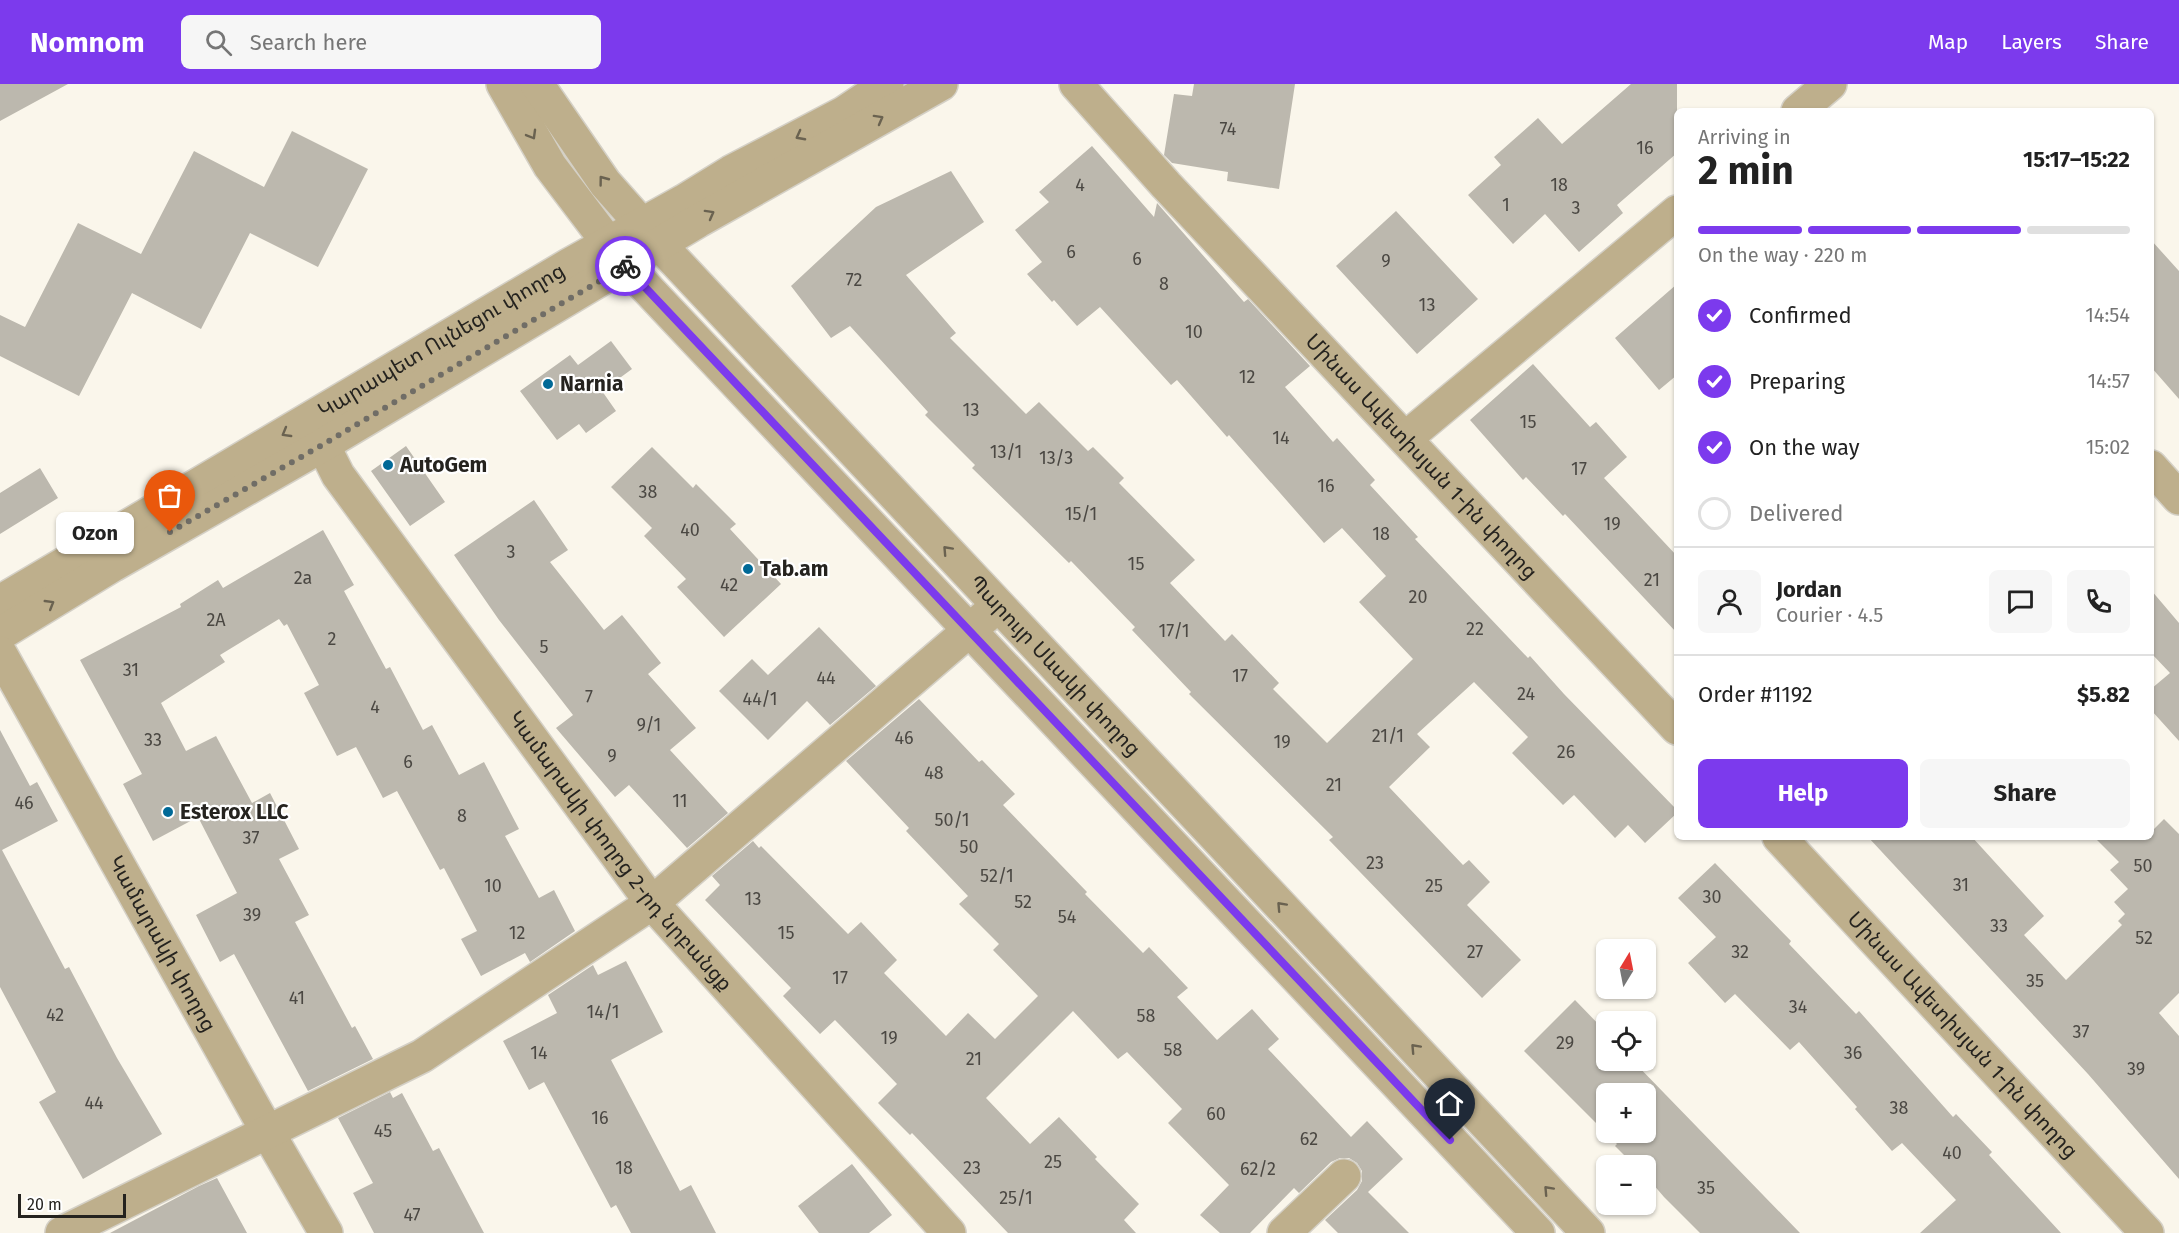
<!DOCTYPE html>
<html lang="en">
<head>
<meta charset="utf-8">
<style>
	:root { --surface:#fff; --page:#f6f6f6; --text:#222; --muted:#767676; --line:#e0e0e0; --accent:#7c3aed }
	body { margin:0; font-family:"Fira Sans","Noto Sans Armenian",sans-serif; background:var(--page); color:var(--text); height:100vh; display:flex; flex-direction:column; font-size:22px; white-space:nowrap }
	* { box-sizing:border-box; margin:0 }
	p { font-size:20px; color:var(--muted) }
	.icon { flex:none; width:33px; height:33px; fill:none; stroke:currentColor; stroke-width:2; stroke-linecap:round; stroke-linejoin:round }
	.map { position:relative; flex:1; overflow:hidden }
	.side { position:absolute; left:1674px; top:24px; width:480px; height:732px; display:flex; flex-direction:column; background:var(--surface); border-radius:9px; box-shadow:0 2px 4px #0004 }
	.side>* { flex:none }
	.needle { width:39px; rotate:10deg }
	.buttons { position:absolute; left:1596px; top:855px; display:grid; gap:12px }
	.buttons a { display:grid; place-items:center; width:60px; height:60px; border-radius:9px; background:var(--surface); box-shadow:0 2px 4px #0004; font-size:30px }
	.scale { position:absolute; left:18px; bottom:15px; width:108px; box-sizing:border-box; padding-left:6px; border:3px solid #25231f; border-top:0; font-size:16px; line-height:21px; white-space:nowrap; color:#25231f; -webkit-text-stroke:4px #fff; paint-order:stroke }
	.pin { position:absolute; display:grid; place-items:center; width:51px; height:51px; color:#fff; margin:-62px -26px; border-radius:50% 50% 50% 0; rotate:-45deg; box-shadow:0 0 6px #0007 }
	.pin .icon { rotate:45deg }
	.courier { position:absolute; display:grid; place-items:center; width:60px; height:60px; margin:-30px; border:4px solid #7c3aed; border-radius:50%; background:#fff; color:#222; box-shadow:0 2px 8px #0007 }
	.bubble { position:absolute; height:42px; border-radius:9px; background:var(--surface); box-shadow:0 2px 4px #0004; font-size:20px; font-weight:700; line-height:42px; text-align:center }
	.head em { font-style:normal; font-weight:700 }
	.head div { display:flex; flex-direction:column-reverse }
	.head { display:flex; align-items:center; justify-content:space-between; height:102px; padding:0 24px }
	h1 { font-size:39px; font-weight:700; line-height:45px }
	.bar { display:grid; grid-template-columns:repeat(4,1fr); gap:9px 6px; align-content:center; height:72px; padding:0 24px }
	.bar i { height:8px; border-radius:4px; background:var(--line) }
	.bar .on { background:var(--accent) }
	.bar p { grid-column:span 4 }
	.line { display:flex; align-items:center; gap:15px; padding:0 24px; border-top:2px solid var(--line) }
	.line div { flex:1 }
	.round { display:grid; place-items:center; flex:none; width:63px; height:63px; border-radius:9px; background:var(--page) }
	ol { padding:0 24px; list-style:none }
	li { display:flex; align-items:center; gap:18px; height:66px }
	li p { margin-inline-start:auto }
	li .icon { padding:6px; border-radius:50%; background:var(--accent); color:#fff; stroke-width:4 }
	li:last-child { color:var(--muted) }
	li i { width:33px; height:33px; border:3px solid var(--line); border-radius:50% }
	.button { display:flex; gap:12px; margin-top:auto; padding:12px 24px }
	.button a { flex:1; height:69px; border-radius:9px; background:var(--accent); color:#fff; font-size:24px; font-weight:700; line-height:69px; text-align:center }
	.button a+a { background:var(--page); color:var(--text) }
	header { display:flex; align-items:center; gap:36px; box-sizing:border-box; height:84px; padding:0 30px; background:var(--accent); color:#fff }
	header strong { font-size:28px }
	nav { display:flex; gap:33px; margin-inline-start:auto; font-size:21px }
	.search { width:420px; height:54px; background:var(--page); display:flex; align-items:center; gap:15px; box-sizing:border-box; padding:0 21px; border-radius:9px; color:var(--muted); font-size:22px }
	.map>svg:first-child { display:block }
	.building { fill:#bcb8ae; fill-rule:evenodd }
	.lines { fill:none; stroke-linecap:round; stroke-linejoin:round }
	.minor-casing { stroke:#d4d0c6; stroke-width:36 }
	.minor { stroke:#beaf8c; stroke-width:33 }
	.oneway { stroke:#6a6250 }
	.done { stroke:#706d66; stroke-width:6; stroke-dasharray:0 10.8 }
	.route { stroke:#7c3aed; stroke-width:8 }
	.poi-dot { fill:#006997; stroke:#fff; stroke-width:2 }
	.labels { text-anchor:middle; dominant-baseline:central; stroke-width:4.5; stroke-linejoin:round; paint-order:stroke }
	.number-label { font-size:18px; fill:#4b4843 }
	.street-label { font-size:21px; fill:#25231f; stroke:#fff }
	.poi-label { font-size:21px; font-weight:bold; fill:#25231f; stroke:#fff; text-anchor:start }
</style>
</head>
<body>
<header>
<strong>Nomnom</strong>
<div class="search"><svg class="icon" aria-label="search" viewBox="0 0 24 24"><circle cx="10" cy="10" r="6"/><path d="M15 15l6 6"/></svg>Search here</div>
<nav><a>Map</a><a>Layers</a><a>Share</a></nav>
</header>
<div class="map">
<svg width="2179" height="1149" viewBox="0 0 2179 1149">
	<rect width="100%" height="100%" fill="#faf6eb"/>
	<path class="building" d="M0,0H68L0,37Z
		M1194,0H1295L1279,105L1227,97L1228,88L1172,79L1164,71L1174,10L1192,12Z
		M1631,0H1677V69L1617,121L1623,129L1579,168L1545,130L1513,160L1468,111L1501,81L1494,73L1538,34L1562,60Z
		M292,47L368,85L318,183L250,149L201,245L132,209L79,312L0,272V231L25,243L78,139L141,170L194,67L264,103Z
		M1092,62L1154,133L1157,119L1244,218L1248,215L1297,268L1310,282L1285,303L1333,358L1337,354L1375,396L1370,401L1418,453L1415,455L1528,574L1530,572L1564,610L1677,726V729L1645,759L1628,741L1615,754L1574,711L1563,721L1512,669L1528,653L1474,598L1417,650L1430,663L1389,703L1463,781L1469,776L1490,798L1467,821L1521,876L1482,914L1329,756L1333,753L1189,610L1191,608L1132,546L1135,543L1071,477L1069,479L972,384L975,381L925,331L928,328L850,242L831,254L791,202L876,123L951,87L984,138L906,191L956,249L950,254L1026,330L1039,318L1088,367L1093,363L1124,394L1119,399L1195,476L1170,499L1225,557L1232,550L1279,599L1273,605L1327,659L1413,575L1359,518L1386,492L1342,444L1324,459L1229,351L1227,353L1177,296L1171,301L1100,223L1077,242L1054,216L1052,218L1027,190L1042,178L1015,146L1049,118L1039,108Z
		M1396,127L1478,215L1417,270L1336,182Z
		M2151,156L2179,187V315L2151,283Z
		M1677,200V291L1659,306L1615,254Z
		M611,257L632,285L602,307L616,327L586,349L579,340L557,356L520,307L570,271L578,281Z
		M1533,280L1590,343L1596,338L1627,373L1604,394L1677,472V549L1565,430L1563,432L1526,393L1523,396L1470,336Z
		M406,362L445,418L410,442L371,387Z
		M652,363L693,404L696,400L736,440L730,445L781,500L724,553L677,503L686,495L644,452L652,444L611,403Z
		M40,384L58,414L0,450V409Z
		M534,416L568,466L550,478L604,546L622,531L661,579L648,590L696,644L670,666L728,729L687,764L629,701L615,713L556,644L573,631L499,536L454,471Z
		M323,446L354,501L344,507L386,585L390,583L423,646L432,641L459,691L484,678L519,745L505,752L539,814L554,806L575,847L530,878L525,869L481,892L461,855L477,847L444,784L440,786L397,707L383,714L356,663L337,672L304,609L319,601L287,540L284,542L279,535L220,571L225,578L161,619L186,667L216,652L252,719L270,709L299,765L279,775L309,831L295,838L352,944L355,942L373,975L308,1007L234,870L220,878L196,831L237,809L198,733L153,757L123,700L142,690L80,576L181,523L180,520L218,496L223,504Z
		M2151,506L2179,539V657L2151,626V605L2170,589L2151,569Z
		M819,543L876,602L830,641L807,617L768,656L719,607L752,575L768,591Z
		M919,615L979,678L982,676L1015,710L1003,721L1087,808L1085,810L1143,869L1149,863L1188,904L1177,913L1217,956L1252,925L1279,955L1268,965L1351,1053L1367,1037L1403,1075L1368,1108L1409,1149H1338L1325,1136L1357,1106L1362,1097V1087L1357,1079L1349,1074H1340L1331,1078L1299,1109L1294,1104L1250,1149H1220L1200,1131L1229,1101L1168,1039L1182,1025L1127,968L1118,975L1073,927L986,1014L1030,1060L1059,1033L1097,1073L1095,1075L1139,1120L1124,1136L1136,1149H1008L912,1049L910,1051L878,1019L897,1000L835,936L820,950L783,912L791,904L705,816L720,801L712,792L753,757L759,764L761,762L848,850L861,838L897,876L884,889L946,952L968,929L995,955L1038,912L993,866L999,860L959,820L968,812L906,747L909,744L846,677Z
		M0,646L30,702L37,698L58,737L2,766L65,885L69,883L117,974L162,1050L83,1095L39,1018L56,1008L0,903Z
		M2164,735L2179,750V909L2159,929L2179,952V1095L2088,990L1868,753H1972L2044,832L2024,851L2066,896L2122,841L2118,837L2125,830L2114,818L2128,805L2110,786L2119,778L2094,753H2151V748Z
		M1715,779L1791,857L1789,860L1856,930L1859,927L1953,1033L1956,1030L1992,1068L1989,1071L2061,1149H1920L1956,1116L1902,1059L1892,1067L1855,1025L1857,1023L1799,958L1790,966L1735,910L1725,919L1688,879L1716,853L1678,814Z
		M626,877L663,948L611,976L680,1107L691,1101L716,1149H631L616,1121L611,1124L544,998L529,1006L503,957L557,929L548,911L593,881L598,891Z
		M1575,916L1606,948V976H1632L1800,1149H1700L1664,1113L1646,1092V1082H1635L1615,1062L1617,1060L1524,967ZM1606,1010H1646V1048H1606Z
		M390,1008L393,1014L402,1009L433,1067L439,1064L484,1149H374L353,1109L373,1099L338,1034Z
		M852,1080L892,1131L869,1149H819L798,1122Z
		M217,1094L247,1149H110L199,1102Z"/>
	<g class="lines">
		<g class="minor-casing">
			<g id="minor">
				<path d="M503,0L550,82L625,181L1538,1149"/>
				<path id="s1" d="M537,0L605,99L659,160L1588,1149"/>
				<path id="s2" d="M1076,0L1166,101L1677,644"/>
				<path d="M1798,27L1830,0"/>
				<path d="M1406,354L1677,128"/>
				<path id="s3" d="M323,361L338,391L652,819L949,1149"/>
				<path d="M2151,383L2179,414"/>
				<path id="s4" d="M0,518L569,181L684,117L731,88L844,29L887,0"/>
				<path d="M0,550L113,481L323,361L698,137L941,0"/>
				<path id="s5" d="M0,569L267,1047L326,1149"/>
				<path id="s6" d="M1779,753L2147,1149"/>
				<path d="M62,1149L422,972L652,819L986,532"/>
				<path d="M1284,1149L1344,1092"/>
			</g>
		</g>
		<use href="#minor" class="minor"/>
	</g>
	<defs><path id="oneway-chevron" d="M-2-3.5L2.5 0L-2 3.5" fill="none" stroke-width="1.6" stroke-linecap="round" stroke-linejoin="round" transform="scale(1.5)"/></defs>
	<g class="oneway">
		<use href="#oneway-chevron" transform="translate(879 35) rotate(-29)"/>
		<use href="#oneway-chevron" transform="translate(532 51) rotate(60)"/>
		<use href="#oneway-chevron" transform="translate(800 52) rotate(152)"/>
		<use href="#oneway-chevron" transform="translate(603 96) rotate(-127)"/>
		<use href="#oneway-chevron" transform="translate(710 130) rotate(-29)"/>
		<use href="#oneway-chevron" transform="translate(286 349) rotate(150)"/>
		<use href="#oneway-chevron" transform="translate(947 466) rotate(-133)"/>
		<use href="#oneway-chevron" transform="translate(50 520) rotate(-31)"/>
		<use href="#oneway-chevron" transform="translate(1281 822) rotate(-133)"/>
		<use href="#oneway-chevron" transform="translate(1415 964) rotate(-133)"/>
		<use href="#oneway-chevron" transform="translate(1548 1106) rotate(-133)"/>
	</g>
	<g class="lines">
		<path class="done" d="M170,448L322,361L625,182"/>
		<path class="route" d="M625,182L1450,1056"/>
	</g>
	<g class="poi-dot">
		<circle cx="548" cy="300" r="6"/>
		<circle cx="388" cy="381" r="6"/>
		<circle cx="748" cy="485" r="6"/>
		<circle cx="168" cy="728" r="6"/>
	</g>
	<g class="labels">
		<g class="number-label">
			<text x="1228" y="45">74</text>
			<text x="1645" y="64">16</text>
			<text x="1080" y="101">4</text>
			<text x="1559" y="101">18</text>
			<text x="1506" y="121">1</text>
			<text x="1576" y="124">3</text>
			<text x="1071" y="168">6</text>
			<text x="1137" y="175">6</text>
			<text x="1386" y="177">9</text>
			<text x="854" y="196">72</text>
			<text x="1164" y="200">8</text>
			<text x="1427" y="221">13</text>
			<text x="1194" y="248">10</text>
			<text x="1247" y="293">12</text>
			<text x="971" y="326">13</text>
			<text x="1528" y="338">15</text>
			<text x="1281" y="354">14</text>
			<text x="1006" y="368">13/1</text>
			<text x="1056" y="374">13/3</text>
			<text x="1579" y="385">17</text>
			<text x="1326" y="402">16</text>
			<text x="648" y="408">38</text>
			<text x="1081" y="430">15/1</text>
			<text x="1612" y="440">19</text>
			<text x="690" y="446">40</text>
			<text x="1381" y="450">18</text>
			<text x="511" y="468">3</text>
			<text x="1136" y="480">15</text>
			<text x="303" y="494">2a</text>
			<text x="1652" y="496">21</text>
			<text x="729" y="501">42</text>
			<text x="1418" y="513">20</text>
			<text x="216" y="536">2А</text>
			<text x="1475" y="545">22</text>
			<text x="1174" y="547">17/1</text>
			<text x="332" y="555">2</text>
			<text x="544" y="563">5</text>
			<text x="131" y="586">31</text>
			<text x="1240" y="592">17</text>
			<text x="826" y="594">44</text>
			<text x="1526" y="610">24</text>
			<text x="589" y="613">7</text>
			<text x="760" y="615">44/1</text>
			<text x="375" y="623">4</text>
			<text x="649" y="641">9/1</text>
			<text x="1388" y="652">21/1</text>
			<text x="904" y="654">46</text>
			<text x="153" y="656">33</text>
			<text x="1282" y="658">19</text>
			<text x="1566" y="668">26</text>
			<text x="612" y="672">9</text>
			<text x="408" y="678">6</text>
			<text x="934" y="689">48</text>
			<text x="1334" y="701">21</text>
			<text x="680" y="717">11</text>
			<text x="24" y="719">46</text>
			<text x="462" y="732">8</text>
			<text x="952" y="736">50/1</text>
			<text x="251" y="754">37</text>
			<text x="969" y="763">50</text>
			<text x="1375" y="779">23</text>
			<text x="2143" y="782">50</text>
			<text x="997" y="792">52/1</text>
			<text x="1961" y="801">31</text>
			<text x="493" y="802">10</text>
			<text x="1434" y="802">25</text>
			<text x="1712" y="813">30</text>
			<text x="753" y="815">13</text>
			<text x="1023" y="818">52</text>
			<text x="252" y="831">39</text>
			<text x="1067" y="833">54</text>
			<text x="1999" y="842">33</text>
			<text x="517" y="849">12</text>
			<text x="786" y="849">15</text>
			<text x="2144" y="854">52</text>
			<text x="1475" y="868">27</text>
			<text x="1740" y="868">32</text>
			<text x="840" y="894">17</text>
			<text x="2035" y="897">35</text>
			<text x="297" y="914">41</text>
			<text x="1798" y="923">34</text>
			<text x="603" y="928">14/1</text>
			<text x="55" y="931">42</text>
			<text x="1146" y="932">58</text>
			<text x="2081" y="948">37</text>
			<text x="889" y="954">19</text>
			<text x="1565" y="959">29</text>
			<text x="1173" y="966">58</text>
			<text x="539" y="969">14</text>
			<text x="1853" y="969">36</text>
			<text x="974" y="975">21</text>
			<text x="2136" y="985">39</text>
			<text x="94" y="1019">44</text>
			<text x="1899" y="1024">38</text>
			<text x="1216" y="1030">60</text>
			<text x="600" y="1034">16</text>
			<text x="383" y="1047">45</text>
			<text x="1309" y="1055">62</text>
			<text x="1952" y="1069">40</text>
			<text x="1053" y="1078">25</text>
			<text x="624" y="1084">18</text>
			<text x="972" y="1084">23</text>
			<text x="1258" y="1085">62/2</text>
			<text x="1706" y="1104">35</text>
			<text x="1016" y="1114">25/1</text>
			<text x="412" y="1131">47</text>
		</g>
		<g class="street-label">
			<text stroke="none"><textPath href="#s4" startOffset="513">Կարապետ Ուլնեցու փողոց</textPath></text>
			<text stroke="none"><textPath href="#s2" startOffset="508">Մինաս Ավետիսյան 1-ին փողոց</textPath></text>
			<text stroke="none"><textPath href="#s1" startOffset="780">Պարույր Սևակի փողոց</textPath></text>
			<text stroke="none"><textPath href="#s3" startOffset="504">Կամարակի փողոց 2-րդ նրբանցք</textPath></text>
			<text stroke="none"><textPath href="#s5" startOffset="333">Կամարակի փողոց</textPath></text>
			<text stroke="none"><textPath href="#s6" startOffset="270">Մինաս Ավետիսյան 1-ին փողոց</textPath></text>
		</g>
		<g class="poi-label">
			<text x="560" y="300">Narnia</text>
			<text x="400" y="381">AutoGem</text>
			<text x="760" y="485">Tab.am</text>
			<text x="180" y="728">Esterox LLC</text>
		</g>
	</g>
</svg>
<div class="buttons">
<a><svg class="needle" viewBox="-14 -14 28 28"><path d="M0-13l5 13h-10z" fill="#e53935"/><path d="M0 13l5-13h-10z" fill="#767676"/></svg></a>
<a><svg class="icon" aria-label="locate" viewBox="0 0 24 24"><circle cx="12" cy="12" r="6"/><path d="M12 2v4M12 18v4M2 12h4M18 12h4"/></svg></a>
<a>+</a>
<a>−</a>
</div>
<div class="scale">20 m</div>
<div class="pin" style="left:170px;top:448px;background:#ea580c"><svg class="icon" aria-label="bag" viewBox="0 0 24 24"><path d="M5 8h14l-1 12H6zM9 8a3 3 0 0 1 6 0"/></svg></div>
<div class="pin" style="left:1450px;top:1056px;background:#1f2937"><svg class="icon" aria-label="home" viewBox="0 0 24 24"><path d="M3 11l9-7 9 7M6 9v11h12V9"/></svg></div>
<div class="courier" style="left:625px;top:182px"><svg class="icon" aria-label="bike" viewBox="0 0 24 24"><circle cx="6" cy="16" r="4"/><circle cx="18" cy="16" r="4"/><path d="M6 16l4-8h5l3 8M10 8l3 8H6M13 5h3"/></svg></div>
<div class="bubble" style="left:56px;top:428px;width:78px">Ozon</div>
<section class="side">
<div class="head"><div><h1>2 min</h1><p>Arriving in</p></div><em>15:17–15:22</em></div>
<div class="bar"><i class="on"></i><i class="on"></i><i class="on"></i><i></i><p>On the way · 220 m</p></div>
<ol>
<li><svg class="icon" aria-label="check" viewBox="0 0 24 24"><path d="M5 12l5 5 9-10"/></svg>Confirmed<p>14:54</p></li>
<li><svg class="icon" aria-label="check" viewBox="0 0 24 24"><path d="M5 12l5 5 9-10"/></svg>Preparing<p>14:57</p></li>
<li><svg class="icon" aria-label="check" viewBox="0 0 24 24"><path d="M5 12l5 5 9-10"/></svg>On the way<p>15:02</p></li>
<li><i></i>Delivered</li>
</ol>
<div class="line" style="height:108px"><a class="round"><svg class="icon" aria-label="person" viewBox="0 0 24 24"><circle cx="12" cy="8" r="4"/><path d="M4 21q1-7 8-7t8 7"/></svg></a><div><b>Jordan</b><p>Courier · 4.5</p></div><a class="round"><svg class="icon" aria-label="chat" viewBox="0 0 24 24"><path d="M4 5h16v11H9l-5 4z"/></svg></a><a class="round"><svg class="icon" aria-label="phone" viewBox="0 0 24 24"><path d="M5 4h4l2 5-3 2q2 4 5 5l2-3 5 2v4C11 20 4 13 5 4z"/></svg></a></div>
<div class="line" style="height:78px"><div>Order #1192</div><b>$5.82</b></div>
<div class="button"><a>Help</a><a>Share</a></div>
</section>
</div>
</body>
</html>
